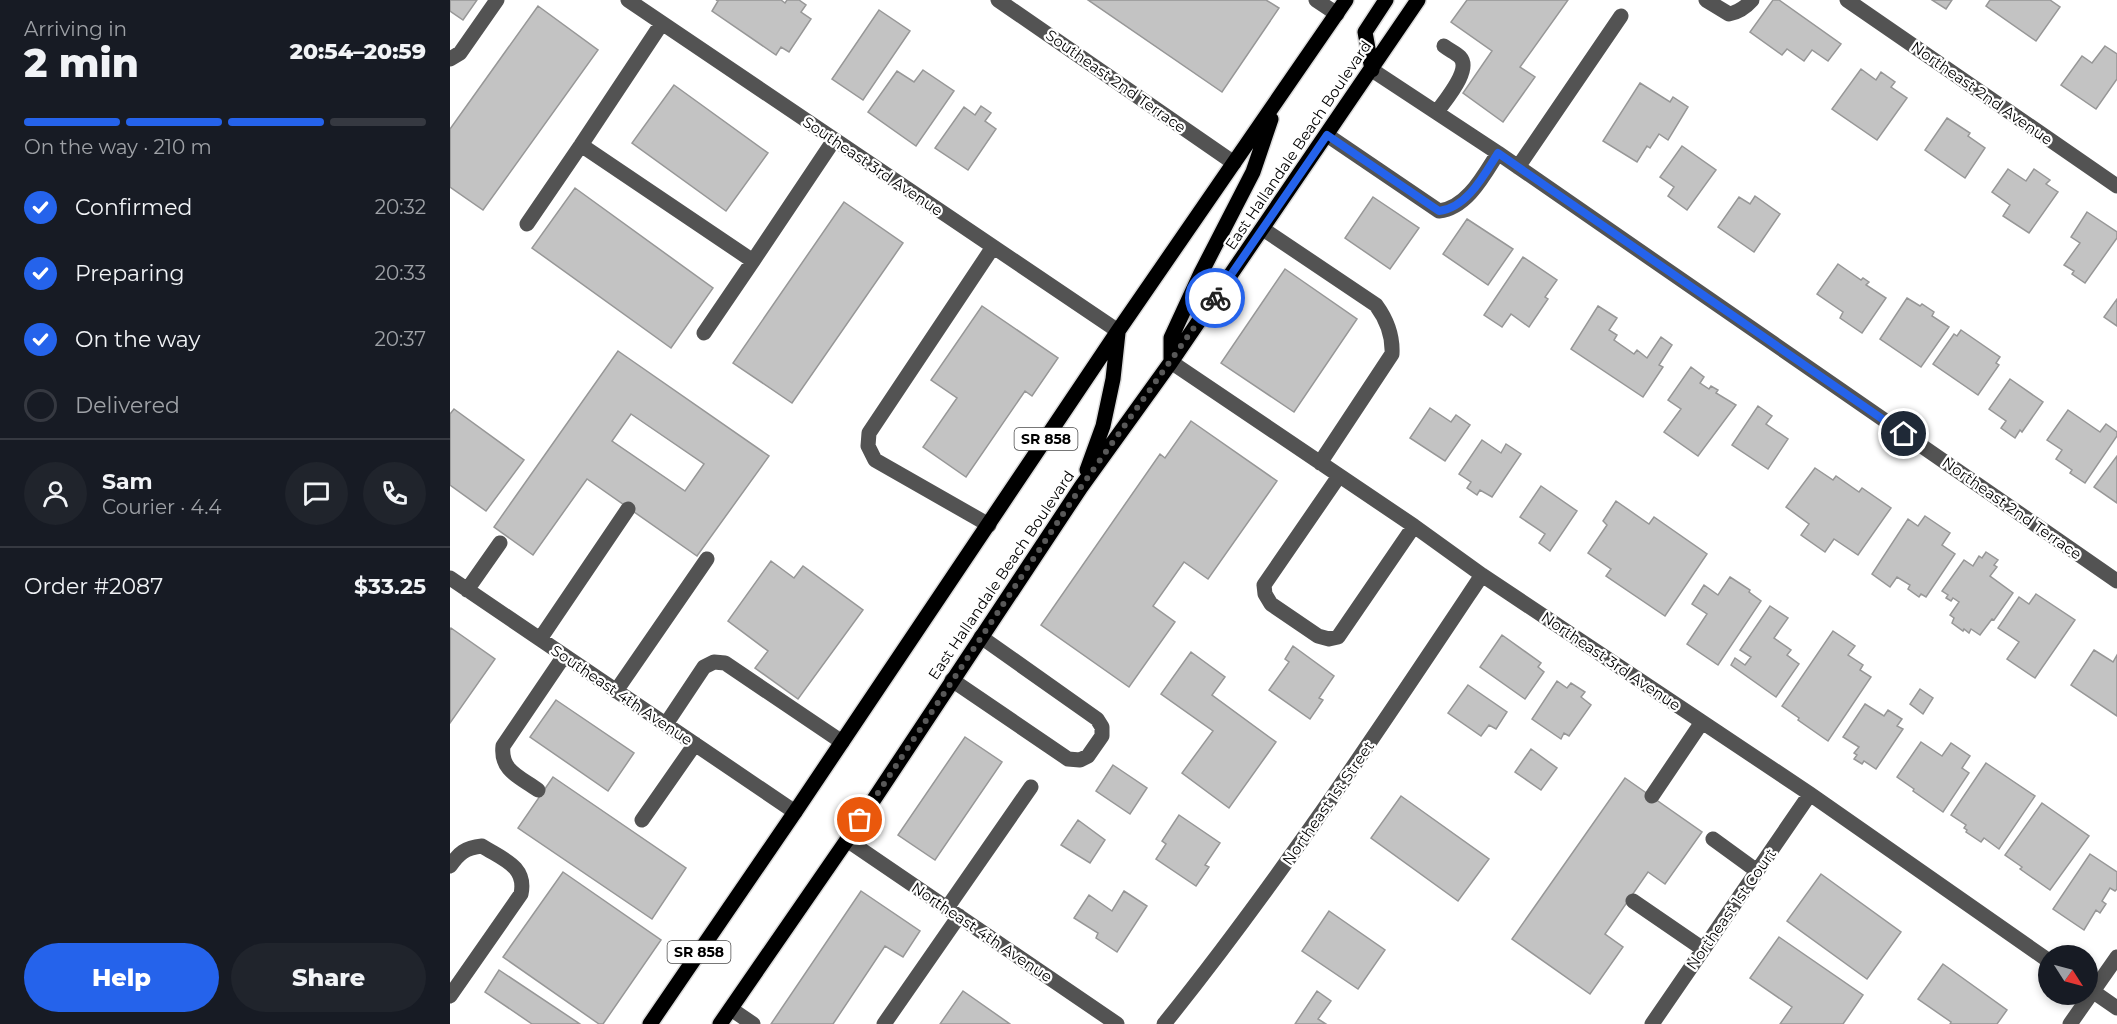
<!DOCTYPE html>
<html lang="en">
<head>
<meta charset="utf-8">
<style>
	:root { --surface:#171b24; --page:#20242c; --text:#f1f3f6; --muted:#9ea1a6; --line:#363941; --accent:#2563eb }
	body { margin:0; font-family:Montserrat,sans-serif; background:var(--page); color:var(--text); height:100vh; display:flex; flex-direction:column; font-size:22px; white-space:nowrap }
	* { box-sizing:border-box; margin:0 }
	p { font-size:20px; color:var(--muted) }
	.icon { flex:none; width:33px; height:33px; fill:none; stroke:currentColor; stroke-width:2; stroke-linecap:round; stroke-linejoin:round }
	.map { position:relative; flex:1; overflow:hidden }
	.details { display:flex; flex-direction:column; background:var(--surface); width:450px }
	.details>* { flex:none }
	.needle { width:39px; rotate:126deg }
	.buttons { position:absolute; left:1588px; top:945px; display:grid; gap:12px }
	.buttons a { display:grid; place-items:center; width:60px; height:60px; border-radius:50%; background:var(--surface); box-shadow:0 3px 9px #0003; font-size:30px }
	.pin { position:absolute; display:grid; place-items:center; width:51px; height:51px; color:#fff; margin:-26px; border:3px solid #fff; border-radius:50%; box-shadow:0 2px 6px #0007 }
	.courier { position:absolute; display:grid; place-items:center; width:60px; height:60px; margin:-30px; border:4px solid #2563eb; border-radius:50%; background:#fff; color:#222; box-shadow:0 2px 8px #0007 }
	.head em { font-style:normal; font-weight:800 }
	.head div { display:flex; flex-direction:column-reverse }
	.head { display:flex; align-items:center; justify-content:space-between; height:102px; padding:0 24px }
	h1 { font-size:39px; font-weight:800; line-height:45px }
	.bar { display:grid; grid-template-columns:repeat(4,1fr); gap:9px 6px; align-content:center; height:72px; padding:0 24px }
	.bar i { height:8px; border-radius:4px; background:var(--line) }
	.bar .active { background:var(--accent) }
	.bar p { grid-column:span 4 }
	.line { display:flex; align-items:center; gap:15px; padding:0 24px; border-top:2px solid var(--line) }
	.line div { flex:1 }
	.round { display:grid; place-items:center; flex:none; width:63px; height:63px; border-radius:32px; background:var(--page) }
	ol { padding:0 24px; list-style:none }
	li { display:flex; align-items:center; gap:18px; height:66px }
	li p { margin-inline-start:auto }
	li .icon { padding:6px; border-radius:50%; background:var(--accent); color:#fff; stroke-width:4 }
	li:last-child { color:var(--muted) }
	li i { width:33px; height:33px; border:3px solid var(--line); border-radius:50% }
	.button { display:flex; gap:12px; margin-top:auto; padding:12px 24px }
	.button a { flex:1; height:69px; border-radius:36px; background:var(--accent); color:#fff; font-size:24px; font-weight:800; line-height:69px; text-align:center }
	.button a+a { background:var(--page); color:var(--text) }
	main { display:flex; flex:1; min-height:0 }
	.map>svg:first-child { display:block }
	.building { fill:#c3c3c3; stroke:#979797; stroke-width:1.5; fill-rule:evenodd }
	.lines { fill:none; stroke-linecap:round; stroke-linejoin:round }
	.major-casing { stroke:#dbdbdb; stroke-width:18 }
	.minor { stroke:#535353; stroke-width:15 }
	.major { stroke:#000; stroke-width:15 }
	.done { stroke:#595959; stroke-width:6; stroke-dasharray:0 10.8 }
	.route { stroke:#2563eb; stroke-width:8 }
	.labels { text-anchor:middle; dominant-baseline:central; stroke-width:4.5; stroke-linejoin:round; paint-order:stroke }
	.shield { fill:#fff; stroke:#4c4c4c; stroke-width:1.5 }
	.shield-label { font-size:14px; font-weight:bold; fill:#000 }
	.street-label { font-size:15px; fill:#000; stroke:#fff }
</style>
</head>
<body>
<main>
<section class="details">
<div class="head"><div><h1>2 min</h1><p>Arriving in</p></div><em>20:54–20:59</em></div>
<div class="bar"><i class="active"></i><i class="active"></i><i class="active"></i><i></i><p>On the way · 210 m</p></div>
<ol>
<li><svg class="icon" aria-label="check" viewBox="0 0 24 24"><path d="M5 12l5 5 9-10"/></svg>Confirmed<p>20:32</p></li>
<li><svg class="icon" aria-label="check" viewBox="0 0 24 24"><path d="M5 12l5 5 9-10"/></svg>Preparing<p>20:33</p></li>
<li><svg class="icon" aria-label="check" viewBox="0 0 24 24"><path d="M5 12l5 5 9-10"/></svg>On the way<p>20:37</p></li>
<li><i></i>Delivered</li>
</ol>
<div class="line" style="height:108px"><a class="round"><svg class="icon" aria-label="person" viewBox="0 0 24 24"><circle cx="12" cy="8" r="4"/><path d="M4 21q1-7 8-7t8 7"/></svg></a><div><b>Sam</b><p>Courier · 4.4</p></div><a class="round"><svg class="icon" aria-label="chat" viewBox="0 0 24 24"><path d="M4 5h16v11H9l-5 4z"/></svg></a><a class="round"><svg class="icon" aria-label="phone" viewBox="0 0 24 24"><path d="M5 4h4l2 5-3 2q2 4 5 5l2-3 5 2v4C11 20 4 13 5 4z"/></svg></a></div>
<div class="line" style="height:78px"><div>Order #2087</div><b>$33.25</b></div>
<div class="button"><a>Help</a><a>Share</a></div>
</section>
<div class="map">
<svg width="1667" height="1024" viewBox="0 0 1667 1024">
	<rect width="100%" height="100%" fill="#fff"/>
	<path class="building" d="M0,0H27L13,20L0,11Z
		M266,0H331L335,3L337,0H349L356,5L351,12L361,19L339,52L331,47L326,55L262,11L268,1Z
		M638,0H816L829,8L772,92Z
		M1017,0H1118L1070,67L1085,77L1053,122L1013,93L1042,51L1001,22Z
		M1323,0H1329L1391,44L1378,61L1362,50L1354,61L1337,49L1332,55L1300,32Z
		M1482,0H1502L1496,9Z
		M1540,0H1600L1610,7L1586,41L1536,6Z
		M88,6L148,50L33,210L0,187V129Z
		M429,10L460,31L413,100L382,79Z
		M1655,46L1667,54V79L1646,109L1611,85L1632,56L1642,63Z
		M1411,69L1426,80L1431,72L1445,82L1441,87L1457,98L1427,140L1382,109Z
		M473,70L504,91L466,146L418,112L447,71L464,82Z
		M1190,83L1220,102L1223,97L1238,107L1218,140L1209,134L1200,148L1197,146L1187,162L1153,141Z
		M224,85L318,153L276,211L182,143Z
		M531,106L541,113L535,121L546,129L518,170L485,148L514,107L525,115Z
		M1497,118L1520,133L1518,136L1535,148L1515,178L1475,150Z
		M1232,146L1266,170L1237,210L1218,196L1224,187L1210,177Z
		M1558,169L1576,181L1584,169L1600,180L1596,184L1608,192L1579,233L1553,216L1560,205L1542,192Z
		M125,188L263,288L221,348L82,248Z
		M1305,196L1330,214L1304,252L1268,227L1289,197L1300,204Z
		M923,197L969,228L940,269L895,238Z
		M394,202L453,243L342,403L283,363Z
		M1637,212L1667,232V238L1635,283L1622,274L1624,271L1614,265L1630,243L1621,237Z
		M1017,219L1063,249L1038,285L993,254Z
		M1073,257L1107,280L1095,297L1098,299L1079,327L1061,314L1052,327L1034,315Z
		M1388,264L1411,280L1413,278L1419,282L1416,285L1436,298L1412,333L1390,318L1393,312L1367,294Z
		M835,269L907,319L844,412L771,363Z
		M1457,298L1470,306L1472,304L1484,312L1482,316L1499,327L1471,367L1430,339Z
		M1667,299V326L1654,317Z
		M532,306L608,358L582,396L575,391L516,477L473,447L507,398L481,380Z
		M1148,306L1167,318L1159,330L1167,335L1164,340L1184,354L1187,350L1197,358L1211,337L1222,345L1209,365L1213,367L1193,397L1121,349Z
		M1511,330L1550,357L1546,363L1549,365L1528,395L1483,364L1504,334L1507,336Z
		M168,351L319,456L247,556L137,479L83,555L44,527ZM181,414L254,464L235,491L162,441Z
		M1241,367L1254,377L1250,383L1259,389L1261,386L1268,390L1266,393L1286,405L1248,456L1214,432L1231,409L1218,400Z
		M1560,379L1593,402L1572,432L1570,430L1565,438L1551,428L1556,421L1539,409Z
		M1308,406L1322,416L1316,424L1338,439L1318,469L1282,445Z
		M980,408L1001,422L1006,415L1020,425L995,461L960,438Z
		M4,409L74,460L36,511L0,485V414Z
		M1618,410L1650,432L1656,424L1667,432V436L1635,483L1620,473L1622,470L1606,459L1612,450L1597,440Z
		M741,421L827,481L758,579L734,562L703,606L725,622L679,687L591,625L710,454L715,458Z
		M1032,440L1051,453L1056,444L1071,454L1042,497L1030,490L1027,495L1017,488L1021,482L1009,474Z
		M1667,456V503L1644,487Z
		M1365,468L1383,480L1386,476L1409,492L1412,488L1441,508L1408,555L1384,539L1375,552L1351,535L1359,524L1336,507Z
		M1091,486L1127,511L1100,551L1089,543L1095,534L1070,517Z
		M1166,501L1199,524L1204,517L1257,554L1215,616L1156,576L1161,569L1138,553L1157,525L1153,521Z
		M1475,516L1500,533L1492,545L1505,554L1476,597L1471,594L1469,597L1458,589L1460,585L1447,577L1440,587L1422,574L1458,519L1468,526Z
		M1536,552L1548,560L1544,565L1547,567L1540,576L1563,593L1544,620L1542,619L1530,635L1521,629L1519,633L1514,629L1513,631L1502,623L1504,618L1500,615L1509,602L1503,598L1501,601L1496,598L1498,595L1492,591L1514,560L1523,566L1529,556L1532,558Z
		M321,561L344,578L353,566L413,610L348,699L305,668L318,651L278,621Z
		M1280,577L1300,590L1299,592L1311,601L1268,665L1237,644L1257,614L1242,604L1254,585L1268,595Z
		M1586,594L1625,620L1585,678L1557,659L1569,642L1548,628L1569,597L1579,604Z
		M1320,606L1338,618L1324,638L1341,650L1337,655L1349,664L1326,697L1281,665L1285,658L1295,665L1301,657L1290,650Z
		M1,628L45,659L0,723V630Z
		M1383,631L1405,646L1398,655L1413,665L1410,670L1421,677L1378,741L1348,720L1349,718L1332,706Z
		M1052,635L1091,663L1088,667L1094,672L1075,699L1030,667Z
		M843,646L884,676L869,698L873,700L860,719L819,690L839,662L835,659Z
		M1644,650L1663,662L1667,655V716L1621,685Z
		M741,652L775,677L762,695L826,742L779,808L732,773L763,731L711,694Z
		M1107,681L1117,688L1121,683L1135,692L1131,697L1141,705L1119,736L1114,733L1111,739L1082,719Z
		M1018,685L1057,712L1046,729L1039,725L1031,736L998,713Z
		M1470,689L1483,698L1473,714L1460,704Z
		M106,700L184,753L158,791L80,737Z
		M1415,704L1434,716L1438,710L1452,719L1447,726L1453,729L1426,769L1414,761L1412,764L1404,759L1407,755L1404,753L1409,747L1393,737Z
		M515,737L552,762L485,860L448,835Z
		M1471,742L1492,756L1501,743L1520,756L1512,768L1519,773L1493,812L1463,791L1464,789L1447,777Z
		M1081,749L1107,768L1091,790L1065,772Z
		M1536,763L1585,796L1549,849L1534,838L1531,842L1516,832L1517,830L1514,828L1516,825L1501,815Z
		M663,765L697,788L680,814L646,791Z
		M103,777L236,868L202,919L68,828Z
		M1175,778L1252,832L1215,884L1198,872L1155,934L1173,947L1140,994L1062,939Z
		M951,796L1039,859L1008,901L921,838Z
		M1592,803L1639,836L1600,890L1570,869L1572,867L1555,855Z
		M729,815L770,843L755,865L759,867L746,886L706,859L716,844L712,841Z
		M628,820L655,840L640,863L611,845Z
		M1640,854L1667,872V889L1665,891L1660,888L1652,901L1656,904L1650,913L1646,910L1634,930L1603,909Z
		M113,872L211,940L153,1024H149L53,957Z
		M1371,874L1451,932L1417,979L1337,921Z
		M411,891L470,931L453,957L435,946L383,1024H321Z
		M674,891L697,906L667,952L646,938L648,933L624,918L639,895L662,911Z
		M879,911L935,950L908,989L852,951Z
		M1329,937L1413,995L1393,1024H1330L1342,1007L1300,978Z
		M1493,964L1557,1010L1547,1024H1500L1501,1022L1468,999Z
		M49,970L130,1024H82L35,992Z
		M513,991L560,1024H490Z
		M867,991L881,1001L868,1019L876,1024H845Z"/>
	<g class="lines">
		<g class="major-casing">
			<path id="major" d="M922,70L915,32L936,0
				M721,362V338L751,273L803,172L821,119
				M637,470L653,426L663,379L668,333
				M200,1024L345,812L668,331L896,0
				M270,1024L397,840L631,487L721,362L968,0"/>
		</g>
		<path class="minor" d="M178,0L668,331
			M548,0L784,163
			M866,0L887,14
			M1256,0L1279,14C1289,12 1295,8 1302,0
			M1397,0L1667,186
			M212,23L131,145L303,261L384,140
			M0,59L10,53L47,0
			M922,70L1048,153L1667,581
			M987,112C995,100 1022,70 1010,57C1006,53 999,50 994,46
			M877,135L989,211C1017,208 1034,175 1048,153
			M1068,167L1171,16
			M77,224L131,145
			M813,229L926,305C937,320 943,335 942,354L870,463
			M254,333L303,261
			M721,362L964,526L1032,575L1360,794L1599,961
			M889,476L814,585L815,594L821,604L868,636L879,639L888,637L964,526
			M539,525L425,460L418,446L419,433L543,247
			M0,578L345,812
			M17,590L50,543
			M90,639L178,509
			M502,680L618,759L630,760L638,756L652,736V727L647,719L531,637
			M166,691L257,559
			M216,724L254,667L264,662L275,663L392,742
			M88,790C70,777 50,771 53,746L114,656
			M1202,796L1252,722
			M192,820L245,744
			M1263,839L1307,871
			M397,840L667,1024
			M0,866C9,853 15,848 32,846C52,859 77,866 71,894L0,996
			M1183,901L1253,949
			M497,908L581,787
			M1638,988L1667,1008
			M281,1009L303,1024
			M434,1024L509,916
			M714,1024C829,881 930,728 1032,575
			M1202,1024L1360,794
			M1620,1024L1667,957"/>
		<use href="#major" class="major"/>
	</g>
	<g class="lines">
		<path class="done" d="M410,820L631,487L765,298"/>
		<path class="route" d="M765,298L877,135L989,211C1017,208 1034,175 1048,153L1454,434"/>
	</g>
	<g class="labels">
		<g class="shield">
			<rect x="564.5" y="428" width="63" height="22" rx="4.5"/>
			<rect x="217.5" y="941" width="63" height="22" rx="4.5"/>
		</g>
		<g class="shield-label">
			<text x="596" y="439">SR 858</text>
			<text x="249" y="952">SR 858</text>
		</g>
		<g class="street-label">
			<text transform="translate(666 81) rotate(35)">Southeast 2nd Terrace</text>
			<text transform="translate(1532 93) rotate(35)">Northeast 2nd Avenue</text>
			<text transform="translate(848 145) rotate(-56)">East Hallandale Beach Boulevard</text>
			<text transform="translate(423 166) rotate(34)">Southeast 3rd Avenue</text>
			<text transform="translate(1562 508) rotate(35)">Northeast 2nd Terrace</text>
			<text transform="translate(551 575) rotate(-56)">East Hallandale Beach Boulevard</text>
			<text transform="translate(1161 661) rotate(34)">Northeast 3rd Avenue</text>
			<text transform="translate(172 695) rotate(34)">Southeast 4th Avenue</text>
			<text transform="translate(878 803) rotate(-55)">Northeast 1st Street</text>
			<text transform="translate(1281 909) rotate(-55)">Northeast 1st Court</text>
			<text transform="translate(532 932) rotate(34)">Northeast 4th Avenue</text>
		</g>
	</g>
</svg>
<div class="buttons">
<a><svg class="needle" viewBox="-14 -14 28 28"><path d="M0-13l5 13h-10z" fill="#e53935"/><path d="M0 13l5-13h-10z" fill="#9ea1a6"/></svg></a>
</div>
<div class="pin" style="left:410px;top:820px;background:#ea580c"><svg class="icon" aria-label="bag" viewBox="0 0 24 24"><path d="M5 8h14l-1 12H6zM9 8a3 3 0 0 1 6 0"/></svg></div>
<div class="pin" style="left:1454px;top:434px;background:#1f2937"><svg class="icon" aria-label="home" viewBox="0 0 24 24"><path d="M3 11l9-7 9 7M6 9v11h12V9"/></svg></div>
<div class="courier" style="left:765px;top:298px"><svg class="icon" aria-label="bike" viewBox="0 0 24 24"><circle cx="6" cy="16" r="4"/><circle cx="18" cy="16" r="4"/><path d="M6 16l4-8h5l3 8M10 8l3 8H6M13 5h3"/></svg></div>
</div>
</main>
</body>
</html>
